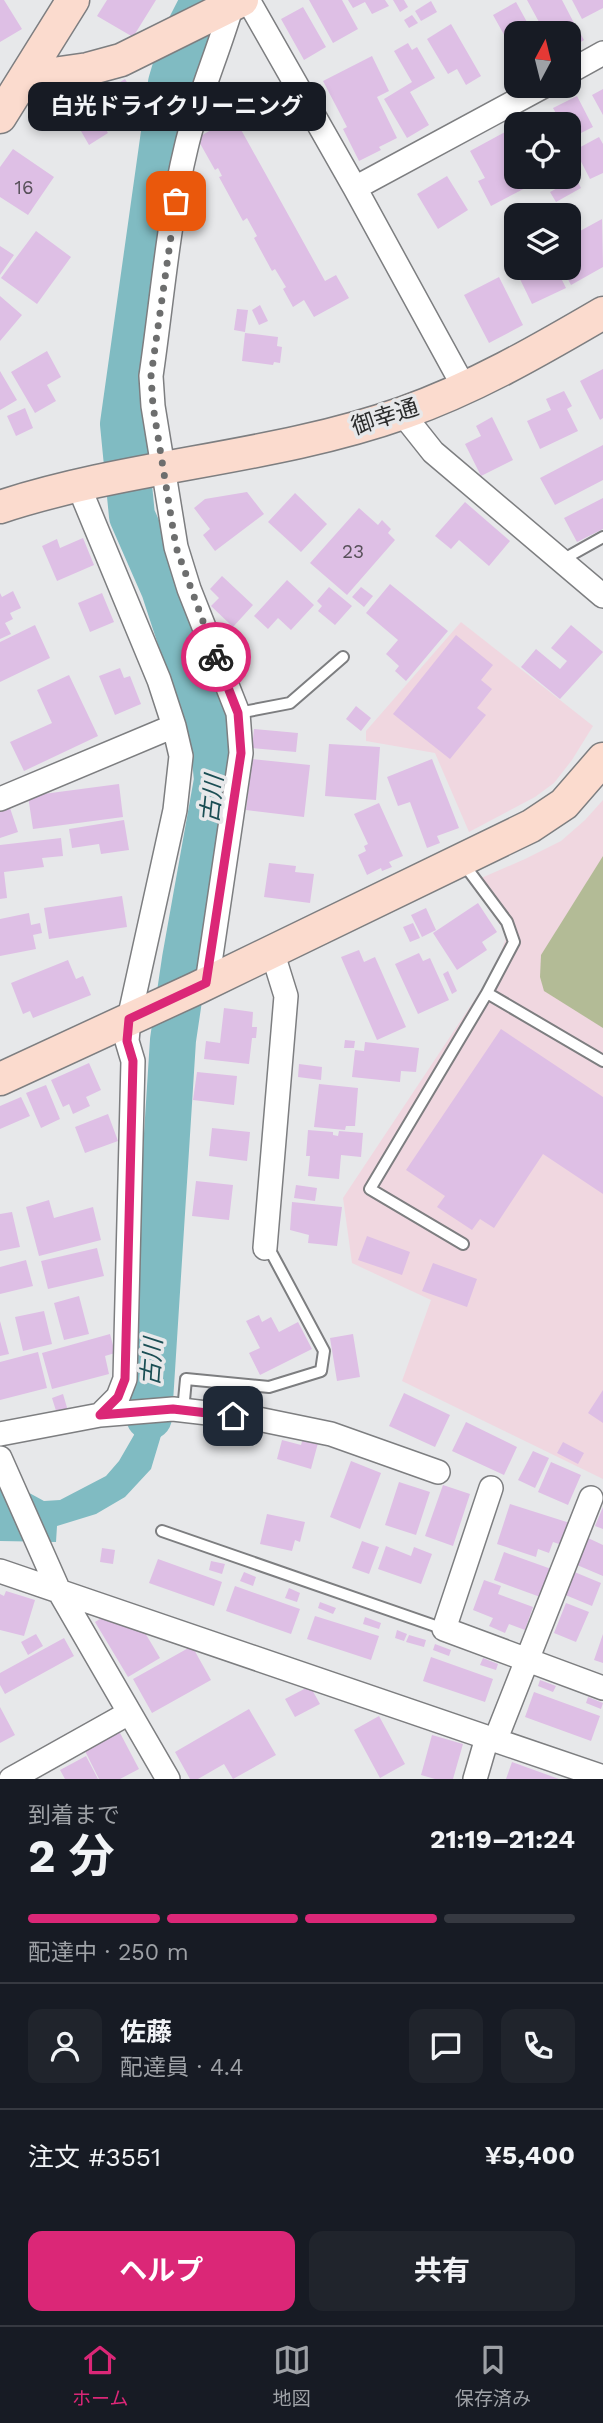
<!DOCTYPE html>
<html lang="ja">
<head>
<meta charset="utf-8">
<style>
	:root { --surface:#171b24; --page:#20242c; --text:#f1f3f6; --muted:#9ea1a6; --line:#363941; --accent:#db2777 }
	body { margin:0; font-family:"Work Sans","Noto Sans JP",sans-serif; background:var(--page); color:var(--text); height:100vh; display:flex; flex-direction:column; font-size:26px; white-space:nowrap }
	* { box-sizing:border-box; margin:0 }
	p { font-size:23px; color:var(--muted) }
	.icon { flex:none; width:38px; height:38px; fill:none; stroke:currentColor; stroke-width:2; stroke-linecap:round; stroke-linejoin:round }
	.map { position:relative; height:1779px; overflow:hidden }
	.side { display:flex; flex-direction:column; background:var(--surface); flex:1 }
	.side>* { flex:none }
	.needle { width:46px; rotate:7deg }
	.controls { position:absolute; left:504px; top:21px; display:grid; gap:14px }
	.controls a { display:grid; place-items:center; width:77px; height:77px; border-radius:14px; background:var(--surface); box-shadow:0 4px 10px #0003; font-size:35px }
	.pin { position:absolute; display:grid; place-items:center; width:60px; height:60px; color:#fff; margin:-30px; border-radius:14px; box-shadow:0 4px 10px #0006 }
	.courier { position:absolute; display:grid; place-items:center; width:70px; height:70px; margin:-35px; border:5px solid #db2777; border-radius:50%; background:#fff; color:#222; box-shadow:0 2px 9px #0007 }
	.bubble { position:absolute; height:49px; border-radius:14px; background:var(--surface); box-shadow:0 4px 10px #0003; font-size:23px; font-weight:700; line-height:49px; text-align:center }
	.overview em { font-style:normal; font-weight:700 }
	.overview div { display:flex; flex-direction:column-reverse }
	.overview { display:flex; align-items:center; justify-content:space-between; height:119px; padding:0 28px }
	h1 { font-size:46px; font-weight:700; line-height:52px }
	.bar { display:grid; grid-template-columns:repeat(4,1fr); gap:10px 7px; align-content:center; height:84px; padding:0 28px }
	.bar i { height:9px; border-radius:5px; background:var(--line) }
	.bar .active { background:var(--accent) }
	.bar p { grid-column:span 4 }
	.line { display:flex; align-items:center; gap:18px; padding:0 28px; border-top:2px solid var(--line) }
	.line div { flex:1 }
	.round { display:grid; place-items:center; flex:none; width:74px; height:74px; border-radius:14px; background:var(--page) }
	.button { display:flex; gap:14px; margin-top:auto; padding:14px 28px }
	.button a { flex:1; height:80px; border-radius:14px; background:var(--accent); color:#fff; font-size:28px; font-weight:700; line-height:80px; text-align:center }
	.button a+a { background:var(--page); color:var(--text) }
	.menu { display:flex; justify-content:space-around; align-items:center; height:98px; border-top:2px solid var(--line); background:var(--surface); font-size:19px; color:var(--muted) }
	.menu a { display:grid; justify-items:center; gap:4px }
	.menu .active { color:var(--accent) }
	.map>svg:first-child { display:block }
	.education { fill:#f0d7e0 }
	.green { fill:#b3bb96 }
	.water { fill:#80bbc2 }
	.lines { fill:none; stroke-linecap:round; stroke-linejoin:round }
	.river { stroke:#80bbc2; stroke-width:46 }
	.building { fill:#debfe5 }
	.lane-casing { stroke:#7d7e80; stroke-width:14 }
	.street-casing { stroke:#7d7e80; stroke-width:26 }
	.secondary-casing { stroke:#7d7e80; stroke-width:35 }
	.lane { stroke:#fff; stroke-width:10 }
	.street { stroke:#fff; stroke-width:23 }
	.secondary { stroke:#fbdbce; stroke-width:32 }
	.done { stroke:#6d6e6e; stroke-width:7; stroke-dasharray:0 12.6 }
	.route { stroke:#db2777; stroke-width:9 }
	.labels { text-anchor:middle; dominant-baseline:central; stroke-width:7; stroke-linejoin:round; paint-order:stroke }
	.number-label { font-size:19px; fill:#58515a }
	.street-label { font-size:23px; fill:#2b2c2c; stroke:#e7e8ea }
	.water-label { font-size:24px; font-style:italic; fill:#1a4e54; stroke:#e7e8ea }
</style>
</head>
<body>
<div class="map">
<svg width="603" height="1779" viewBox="0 0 603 1779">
	<rect width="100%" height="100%" fill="#e7e8ea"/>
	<path class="education" d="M461,622L593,726L572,760L554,783L535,797L469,832L435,753L366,741V731Z
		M603,800V1479L402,1381L431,1300L352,1263L343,1198L495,969L507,935L472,882L525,859L561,841L585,820Z"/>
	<path class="green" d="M603,856V1028L544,991L540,977L541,955Z"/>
	<path class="water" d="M143,1353L166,1355L163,1429L151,1469L125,1497L96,1514L57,1526L56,1542L0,1541V1477L44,1501L60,1500L106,1476L119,1461L134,1435Z"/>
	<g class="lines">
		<path class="river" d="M149,1417L173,1040L185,959L217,780L214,748L201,702L164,589L132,516L123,424L171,83L184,39L204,0"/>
	</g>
	<path class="building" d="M0,0H4L22,29L0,42Z
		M107,0H156L133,37L97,16Z
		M309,0H342L358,29L333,43Z
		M348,0H385L389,6L372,14L365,2L353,8Z
		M393,0H404L408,7L400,12Z
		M527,0H562L574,23L556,33H545Z
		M572,0H603V8L582,19Z
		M431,1L437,12L421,21L415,11Z
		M516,2L533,33H516V47L512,49L493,15Z
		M303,7L326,47L304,60L281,19Z
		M412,15L418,23L409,28L404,20Z
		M451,24L481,76L466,85L457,69L448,74L427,39Z
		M575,24L584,40L576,45L566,29Z
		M408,43L412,50L417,47L435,78L410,92L429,125L407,138L384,99L412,82L394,51Z
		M372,56L389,91L377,97L397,138L379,147L381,150L359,161L343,129L347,127L323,81Z
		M125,79L136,97L122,105L112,87Z
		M603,89V115L592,95Z
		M101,94L115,119L103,125L108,133L89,145L70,112Z
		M577,96L593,127L569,139V124H562L553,108Z
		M234,117L325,281L336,275L349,298L314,317L304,300L293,307L283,289L286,287L275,269L272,271L254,238L257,236L247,218L243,221L219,177L222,176L218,168L215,170L197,138Z
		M505,132L516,153V177H529L533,184L491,206L478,181L485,178L470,151Z
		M599,137L603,144V173L590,179L575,150Z
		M13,149L54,177L28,215L0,197V167Z
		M447,176L468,210L438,229L417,194Z
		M576,178L581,188L556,202L550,192Z
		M602,219L603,267L571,285L562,268H569V237Z
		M36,231L71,257L37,304L1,278Z
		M516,243V268H556L566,288L532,304L505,248Z
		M0,246L14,255L0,275Z
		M499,277L523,325L489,343L464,295Z
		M0,296L22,315L0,341Z
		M260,305L268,321L259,325L252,310Z
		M237,309L248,310L245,332L234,330Z
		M245,333L278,337L277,346L282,347L280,363L274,362L273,365L242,361Z
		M47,351L61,377L47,385L56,401L35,413L11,372Z
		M603,369V418L600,420L580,381Z
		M0,371L17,400L0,410Z
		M564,391L572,406L567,409L578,431L540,449L527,421L551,410L546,399Z
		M25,408L33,428L16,436L7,416Z
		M492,417L513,460L481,476L465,444L481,436L476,426Z
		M603,445V480L555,505L540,478Z
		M247,492L264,514L215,551L203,535L210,529L194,508L205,499Z
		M295,493L327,524L301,552L268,522Z
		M603,498V529L577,542L564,518Z
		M465,502L510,541L489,566L459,540L451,549L435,536Z
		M359,508L378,525L382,520L391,529L388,533L395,540L347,595L310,563Z
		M83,538L94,565L57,581L42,546L57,539L60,548Z
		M222,576L253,605L233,627L211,606L219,598L210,589Z
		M287,580L314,605L291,630L278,618L268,629L254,616Z
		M390,584L448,631L406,681L395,671L399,666L386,654L398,640L366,613Z
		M329,587L352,606L335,625L318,611L322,606L317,601Z
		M361,587L373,596L364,607L352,597Z
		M13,591L21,608L10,613L13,619L5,623L11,634L0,639V593L2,597Z
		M102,593L114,622L90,632L78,603Z
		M35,625L50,658L0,682V642Z
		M571,625L603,652L560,699L521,667L536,649L560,669L567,661L551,648Z
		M456,635L493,665L481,680L492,689L477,708L486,715L450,759L393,714Z
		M120,668L124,678L130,676L141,704L115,715L99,676Z
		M69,675L98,736L24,771L10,742L52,723L37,690Z
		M356,706L371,718L361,731L346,719Z
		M254,729L298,733L296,752L252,748Z
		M329,744L380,747L376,800L325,796Z
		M252,759L310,765L304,817L246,810Z
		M432,759L459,828L437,836L440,843L427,848L410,802L398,806L387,777Z
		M119,784L123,817L33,829L28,796Z
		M379,803L403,856L389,862L392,867L382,871L381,868L367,875L358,855L366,851L364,846L368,844L354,814Z
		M9,805L18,832L0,838V808Z
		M124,820L129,850L101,854L99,844L72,848L69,829Z
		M61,838L63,856L42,858L44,867L4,872L7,898L0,899V845Z
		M269,863L296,866L295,872L314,874L310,903L264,897Z
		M122,896L127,927L49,939L44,908Z
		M478,903L497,932L482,942L487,950L457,970L433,933Z
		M426,908L436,930L422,937L411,915Z
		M29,913L31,925L40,923L42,933L33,935L36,949L0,956V919Z
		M413,923L420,938L410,942L403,927Z
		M359,950L364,962L375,957L406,1027L377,1040L341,957Z
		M419,953L423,961L430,958L449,1000L418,1014L395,964Z
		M68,960L76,979L83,976L91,995L33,1018L30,1011L23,1014L11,983Z
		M448,971L457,991L452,994L443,974Z
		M224,1008L253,1012L252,1027H257L256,1038H252L249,1064L204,1059L206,1041L220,1043Z
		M501,1029L603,1097V1194L543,1154L494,1228L480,1219L472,1230L437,1207L445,1196L406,1170Z
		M345,1040L355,1041L354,1048H344Z
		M365,1042L419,1048L416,1072L401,1071L400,1082L352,1077L355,1050L364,1051Z
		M89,1063L101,1090L86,1097L90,1106L73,1114L69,1104L63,1107L51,1080Z
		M299,1064L322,1067L321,1080L298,1077Z
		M197,1072L237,1076L234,1105L193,1100Z
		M319,1084L358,1088L355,1126H346L345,1130L314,1127Z
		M46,1085L60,1119L41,1128L26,1093Z
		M21,1097L30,1116L0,1129V1106Z
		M108,1114L118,1141L85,1153L75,1127Z
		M212,1128L250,1132L247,1161L209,1156Z
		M308,1130L333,1132V1135L338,1136L339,1131L363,1133L361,1157L341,1155L339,1179L308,1176L310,1156H306Z
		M196,1181L233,1185L229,1220L192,1216Z
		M296,1185L317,1188L315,1201L294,1198Z
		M49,1200L54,1218L93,1207L101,1240L39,1256L26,1207Z
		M292,1202L342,1207L337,1246L308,1243L309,1235L290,1230Z
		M12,1212L20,1247L0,1251V1214Z
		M367,1236L410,1252L402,1275L358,1260Z
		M97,1248L104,1276L48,1289L41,1261Z
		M26,1260L33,1286L0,1294V1267Z
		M433,1263L477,1279L467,1307L422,1291Z
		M79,1296L89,1334L64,1340L54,1303Z
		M44,1311L52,1344L23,1351L15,1317Z
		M259,1315L262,1322L271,1317L279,1332L298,1322L312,1349L260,1375L249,1353L260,1348L246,1321Z
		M0,1321L9,1354L0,1356Z
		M110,1334L115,1353L105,1356L109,1374L52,1389L42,1353Z
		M353,1334L360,1377L337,1381L330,1338Z
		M38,1352L47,1388L0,1400V1362Z
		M603,1390V1423L588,1413Z
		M404,1393L450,1415L435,1447L389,1426Z
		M63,1394L68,1411L57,1414L52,1398Z
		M466,1422L517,1447L504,1475L452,1451Z
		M303,1438L318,1443L311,1469L277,1459L282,1440L301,1445Z
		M563,1442L584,1453L578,1464L557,1453Z
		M533,1451L549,1458L535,1488L518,1480Z
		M351,1461L381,1473L360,1529L330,1517Z
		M551,1462L581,1475L568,1505L538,1492Z
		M399,1482L430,1492L416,1535L385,1525Z
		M443,1485L470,1494L453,1546L425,1536Z
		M510,1504L573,1524L565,1546L553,1542L549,1553L538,1549L536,1557L497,1544Z
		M603,1507V1529L595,1526Z
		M267,1514L305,1522L300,1542L295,1540L292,1551L260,1544Z
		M588,1538L603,1545V1576L577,1565Z
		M362,1541L379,1547L369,1574L352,1568Z
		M386,1546L411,1556L414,1547L432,1554L421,1584L378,1569Z
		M102,1548L115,1550L113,1564L100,1562Z
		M504,1552L554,1570L543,1598L494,1580Z
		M158,1559L222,1582L214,1606L149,1583Z
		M211,1561L225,1564L222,1574L209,1570Z
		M572,1571L601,1583L592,1606L563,1594Z
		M244,1572L256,1577L253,1586L240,1581Z
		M484,1580L501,1586L498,1594L533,1607L525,1630L509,1624L505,1633L489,1626L493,1618L473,1610Z
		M235,1586L300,1609L291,1634L226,1611Z
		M289,1588L300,1593L297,1602L285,1598Z
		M6,1591L35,1600L24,1636L0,1630V1594L4,1596Z
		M320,1602L336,1608L333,1614L318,1608Z
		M566,1603L589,1612L576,1642L554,1633Z
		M108,1614L141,1626L160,1658L128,1677L95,1622Z
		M315,1616L379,1636L371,1660L307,1639Z
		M365,1617L381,1623L379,1629L363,1624Z
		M397,1630L407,1634L404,1641L395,1638Z
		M36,1634L43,1646L28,1655L21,1642Z
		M603,1634V1663L594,1660Z
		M409,1635L426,1640L424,1647L406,1642Z
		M64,1638L74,1656L5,1694L0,1685V1673Z
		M435,1644L451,1650L449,1656L433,1650Z
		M192,1646L211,1680L152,1713L133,1679Z
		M431,1657L493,1679L485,1702L423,1681Z
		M483,1658L498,1664L496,1670L480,1665Z
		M540,1680L556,1686L553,1692L538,1686Z
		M310,1686L320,1704L295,1717L285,1699Z
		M534,1692L600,1716L591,1741L525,1717Z
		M588,1697L603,1703L601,1709L586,1703Z
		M0,1707L15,1735L0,1743Z
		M249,1709L276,1755L233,1779L224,1764L198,1779H190L175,1752Z
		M379,1716L405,1764L380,1778L354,1730Z
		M119,1731L139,1769L120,1779H99L84,1749Z
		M432,1735L463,1744L453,1779H435L421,1775Z
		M86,1756L98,1779H65L60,1770Z
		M512,1762L559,1779H506Z"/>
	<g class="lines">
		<g class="lane-casing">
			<path id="lane" d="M562,560L603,537
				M238,713L290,703L343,657
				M463,863L507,922L514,942L487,993L603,1061
				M463,1244L370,1189L487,993
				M183,1411L186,1379L269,1387L321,1371L324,1351L272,1254L265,1248
				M162,1531L444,1629"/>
		</g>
		<g class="street-casing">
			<path id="street" d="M248,0L355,188L465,389
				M569,72L603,53
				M355,188L544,86
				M402,413L433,452L603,596
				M79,487L159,680L174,726L181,756L175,810L129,1019L127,1041L133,1061L125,1379L118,1397L100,1415
				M0,799L174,726
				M207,983L241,753L238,713L189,589L176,547L153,406L151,376C162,301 168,222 186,148C197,100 218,53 232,5
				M265,1248L286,996L272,951
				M0,1434L100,1415L173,1409L258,1419L331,1434L438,1472
				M0,1458L59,1591L168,1779
				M491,1488L444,1629L603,1688
				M0,1571L603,1777
				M495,1741L591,1498
				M11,1779L129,1713
				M475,1779L487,1738"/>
		</g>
		<g class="secondary-casing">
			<path id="secondary" d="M25,78L88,69L121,60L242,0
				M0,117L73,0
				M0,507C131,464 273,459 403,413C474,388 538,351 603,313
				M0,1079L197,988L531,826L564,804L603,759"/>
		</g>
		<use href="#lane" class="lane"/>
		<use href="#street" class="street"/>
		<use href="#secondary" class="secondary"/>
	</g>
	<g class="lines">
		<path class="done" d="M176,201L151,376L153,406L176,547L216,657"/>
		<path class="route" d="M216,657L238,713L241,753L206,983L129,1019L127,1041L133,1061L125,1379L118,1397L100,1415L173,1409L233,1416"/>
	</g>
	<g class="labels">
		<g class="number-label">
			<text x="24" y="187">16</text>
			<text x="353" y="551">23</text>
		</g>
		<g class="street-label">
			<text transform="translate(385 417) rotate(-18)">御幸通</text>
		</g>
		<g class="water-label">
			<text transform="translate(212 799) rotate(-84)">古川</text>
			<text transform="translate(152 1362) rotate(-86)">古川</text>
		</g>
	</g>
</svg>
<div class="controls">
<a><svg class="needle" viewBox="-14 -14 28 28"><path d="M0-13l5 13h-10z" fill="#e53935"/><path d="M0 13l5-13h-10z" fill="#9ea1a6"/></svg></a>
<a><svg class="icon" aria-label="locate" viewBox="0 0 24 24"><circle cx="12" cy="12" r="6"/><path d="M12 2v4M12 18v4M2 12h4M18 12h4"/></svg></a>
<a><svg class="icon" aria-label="layers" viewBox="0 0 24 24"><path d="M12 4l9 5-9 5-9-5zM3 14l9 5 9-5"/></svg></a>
</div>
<div class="pin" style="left:176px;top:201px;background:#ea580c"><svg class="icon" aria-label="bag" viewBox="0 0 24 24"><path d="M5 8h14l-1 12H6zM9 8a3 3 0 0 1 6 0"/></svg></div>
<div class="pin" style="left:233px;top:1416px;background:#1f2937"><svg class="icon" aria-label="home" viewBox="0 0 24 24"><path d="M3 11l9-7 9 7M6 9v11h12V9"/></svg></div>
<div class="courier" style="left:216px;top:657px"><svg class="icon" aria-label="bike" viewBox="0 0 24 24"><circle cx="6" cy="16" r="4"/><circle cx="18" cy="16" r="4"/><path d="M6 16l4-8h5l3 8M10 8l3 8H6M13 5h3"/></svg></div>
<div class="bubble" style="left:28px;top:82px;width:298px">白光ドライクリーニング</div>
</div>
<section class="side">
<div class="overview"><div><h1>2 分</h1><p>到着まで</p></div><em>21:19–21:24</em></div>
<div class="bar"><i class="active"></i><i class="active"></i><i class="active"></i><i></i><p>配達中 · 250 m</p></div>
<div class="line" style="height:126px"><a class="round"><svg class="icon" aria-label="person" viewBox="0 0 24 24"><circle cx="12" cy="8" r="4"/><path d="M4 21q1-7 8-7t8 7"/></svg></a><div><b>佐藤</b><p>配達員 · 4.4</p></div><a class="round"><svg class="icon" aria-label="chat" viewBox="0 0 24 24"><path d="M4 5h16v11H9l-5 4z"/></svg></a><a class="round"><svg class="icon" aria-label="phone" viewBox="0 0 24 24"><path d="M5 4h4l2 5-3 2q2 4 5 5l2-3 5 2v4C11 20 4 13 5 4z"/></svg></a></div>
<div class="line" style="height:91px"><div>注文 #3551</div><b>¥5,400</b></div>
<div class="button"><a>ヘルプ</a><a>共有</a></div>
</section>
<nav class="menu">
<a class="active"><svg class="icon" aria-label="home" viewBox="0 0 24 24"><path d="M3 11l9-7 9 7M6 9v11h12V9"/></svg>ホーム</a>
<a><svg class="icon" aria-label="map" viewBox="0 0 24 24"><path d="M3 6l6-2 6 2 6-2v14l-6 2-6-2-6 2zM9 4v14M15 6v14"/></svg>地図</a>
<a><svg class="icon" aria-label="saved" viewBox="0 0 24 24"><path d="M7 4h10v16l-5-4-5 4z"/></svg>保存済み</a>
</nav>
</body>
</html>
